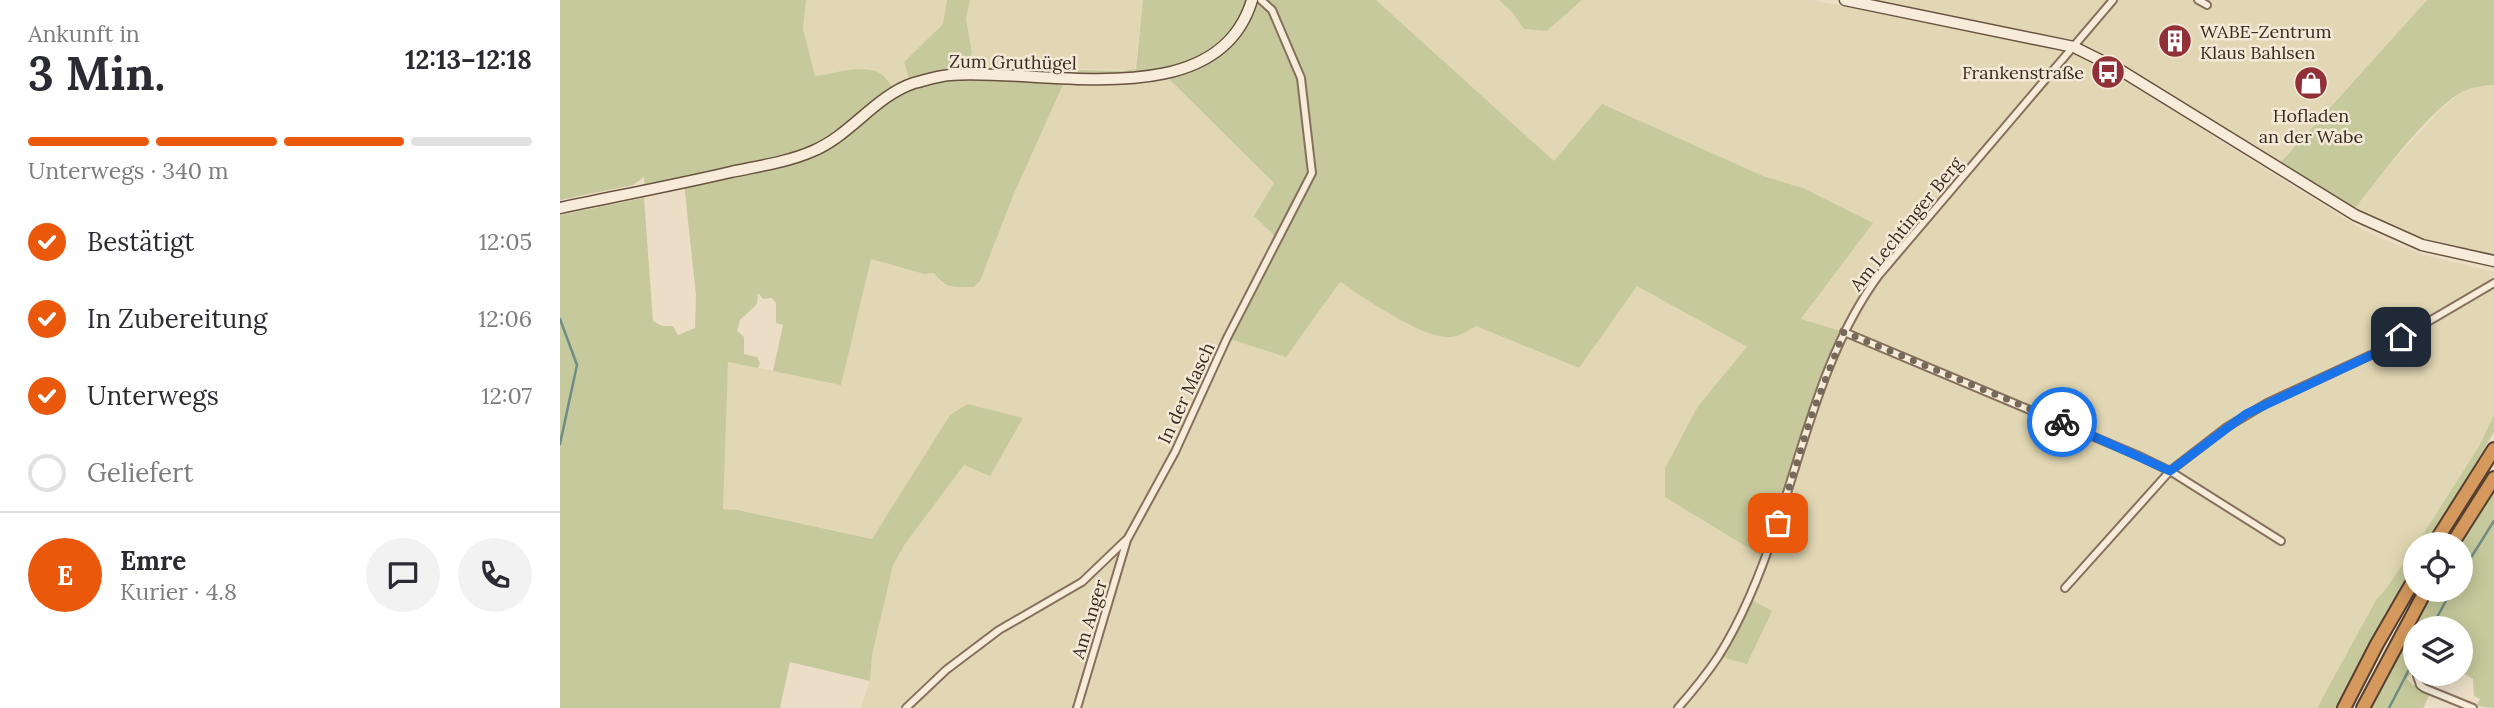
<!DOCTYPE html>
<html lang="de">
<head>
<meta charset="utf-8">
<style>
	:root { --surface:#fff; --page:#f2f2f3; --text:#2b2b33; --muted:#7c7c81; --line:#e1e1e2; --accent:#ea580c }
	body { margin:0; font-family:Lora,serif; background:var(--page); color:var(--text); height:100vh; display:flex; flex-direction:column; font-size:26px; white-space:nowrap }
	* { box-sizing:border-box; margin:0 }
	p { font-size:23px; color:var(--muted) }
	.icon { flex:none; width:38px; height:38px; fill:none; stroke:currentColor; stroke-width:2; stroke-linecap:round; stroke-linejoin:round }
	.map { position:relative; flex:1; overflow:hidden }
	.sheet { display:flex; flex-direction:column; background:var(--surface); width:560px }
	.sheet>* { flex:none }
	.buttons { position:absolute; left:1843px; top:532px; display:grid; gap:14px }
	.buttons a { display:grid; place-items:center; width:70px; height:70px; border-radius:50%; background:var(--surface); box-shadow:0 4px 18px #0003; font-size:35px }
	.pin { position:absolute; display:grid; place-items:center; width:60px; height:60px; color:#fff; margin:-30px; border-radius:14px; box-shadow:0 4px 10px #0006 }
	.courier { position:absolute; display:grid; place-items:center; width:70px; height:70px; margin:-35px; border:5px solid #1a73e8; border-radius:50%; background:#fff; color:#222; box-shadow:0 2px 9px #0007 }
	.overview em { font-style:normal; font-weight:700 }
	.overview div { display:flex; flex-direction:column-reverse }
	.overview { display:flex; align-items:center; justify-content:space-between; height:119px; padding:0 28px }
	h1 { font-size:46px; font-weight:700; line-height:52px }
	.bar { display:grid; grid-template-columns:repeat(4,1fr); gap:10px 7px; align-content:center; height:84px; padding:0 28px }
	.bar i { height:9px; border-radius:5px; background:var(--line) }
	.bar .current { background:var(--accent) }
	.bar p { grid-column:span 4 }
	.line { display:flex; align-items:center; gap:18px; padding:0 28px; border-top:2px solid var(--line) }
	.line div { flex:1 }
	.round { display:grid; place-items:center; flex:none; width:74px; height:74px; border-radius:37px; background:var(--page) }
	ol { padding:0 28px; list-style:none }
	li { display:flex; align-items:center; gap:21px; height:77px }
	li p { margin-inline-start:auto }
	li .icon { padding:7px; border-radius:50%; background:var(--accent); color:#fff; stroke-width:4 }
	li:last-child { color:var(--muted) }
	li i { width:38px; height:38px; border:4px solid var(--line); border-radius:50% }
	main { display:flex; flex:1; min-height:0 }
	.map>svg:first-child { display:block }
	.farmland { fill:#e1d7b4 }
	.green { fill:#c6c99b }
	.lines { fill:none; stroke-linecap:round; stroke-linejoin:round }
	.stream { stroke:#6f8d84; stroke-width:2.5 }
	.street-casing { stroke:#86705d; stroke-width:10 }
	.secondary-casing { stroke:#685240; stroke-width:13 }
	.highway-casing { stroke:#543f31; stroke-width:16 }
	.street { stroke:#f7ecd9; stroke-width:6 }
	.secondary { stroke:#f7ecd9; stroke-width:10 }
	.highway { stroke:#d5995d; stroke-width:12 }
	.done { stroke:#76695a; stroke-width:7; stroke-dasharray:0 12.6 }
	.route { stroke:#1a73e8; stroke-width:9 }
	.labels { text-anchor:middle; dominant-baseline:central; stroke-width:5; stroke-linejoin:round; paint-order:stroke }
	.poi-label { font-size:18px; fill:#372a20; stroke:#f3e9d6; text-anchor:start }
	.street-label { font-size:18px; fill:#372a20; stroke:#f3e9d6 }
</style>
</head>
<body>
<main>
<section class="sheet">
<div class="overview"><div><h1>3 Min.</h1><p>Ankunft in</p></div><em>12:13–12:18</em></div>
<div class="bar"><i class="current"></i><i class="current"></i><i class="current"></i><i></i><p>Unterwegs · 340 m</p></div>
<ol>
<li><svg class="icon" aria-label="check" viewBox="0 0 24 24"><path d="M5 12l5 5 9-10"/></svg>Bestätigt<p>12:05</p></li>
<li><svg class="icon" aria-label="check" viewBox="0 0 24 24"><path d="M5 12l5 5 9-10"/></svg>In Zubereitung<p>12:06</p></li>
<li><svg class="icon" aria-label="check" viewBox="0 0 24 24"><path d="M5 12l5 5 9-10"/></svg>Unterwegs<p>12:07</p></li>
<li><i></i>Geliefert</li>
</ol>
<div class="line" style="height:126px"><b class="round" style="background:var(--accent);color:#fff">E</b><div><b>Emre</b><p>Kurier · 4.8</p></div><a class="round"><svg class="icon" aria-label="chat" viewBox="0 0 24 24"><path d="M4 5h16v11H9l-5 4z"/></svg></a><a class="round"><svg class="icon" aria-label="phone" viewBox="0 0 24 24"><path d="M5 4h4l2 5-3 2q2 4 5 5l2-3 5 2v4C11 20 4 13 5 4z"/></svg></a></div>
</section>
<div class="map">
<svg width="1934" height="708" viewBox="0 0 1934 708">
	<rect width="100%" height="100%" fill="#ecdec6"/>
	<path class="farmland" d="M246,0H387L383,24L344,62L349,78L331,87L327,78L307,68L255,76L243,29Z
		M410,0H583L575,70L406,67L412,51L406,19Z
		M816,0H939L952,12L964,29L987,31L1022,0H1252L1442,36L1516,54L1544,72L1565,81L1800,228L1825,240L1864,255L1934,272L1932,287L1934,290V415L1918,448L1861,539L1843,561L1842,568L1830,585L1816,600L1757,708H300L310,681L312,655L328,583L333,565L345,544L404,465L430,476L462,418L351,478L313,539L178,510L162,509L168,362L281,384L311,259L363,274L374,273L381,283L391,287H414L420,281L453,196L506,78L606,73L611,81L714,183L726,357L779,282L849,325L895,337L916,325L1018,368L1077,286L1188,348L1138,406L1105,468L1283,332L1241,320L1312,223L1243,188L1203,176L1166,160L994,161Z
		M1285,0H1867L1715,167L1514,47L1473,32L1405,25Z
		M1921,85H1934V257L1867,243L1794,210L1825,170L1880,110L1900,93Z"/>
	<path class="green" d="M0,0H246L243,29L255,76C280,73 318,57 331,86L349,78L344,62L383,24L387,0H410L406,19L412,52L407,67L563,71L576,69L583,0H816L994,161L1042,104L1203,176L1243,188L1313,223L1241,319L1284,332L1269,369L1205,558L1105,497V468L1138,406L1187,347L1077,286L1019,368L916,326C910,329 903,334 897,336C869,345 804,297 780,282L726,357L667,338L718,239L694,216L714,183L611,81L606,74L506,78L453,196L420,281L414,287C394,287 386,290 374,273L364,274L311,259L281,385L213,371L223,325L216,323V303L212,298L203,299L198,293L197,304L180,320L177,331L184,337V354L197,357L200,363L198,368L168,362L163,509L178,510L312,539L390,415L408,404L463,418L430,476L404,465L345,544L333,565L312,655L310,681L230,662L220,708H0V215L84,198L93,321L102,326H113L118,335L135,328L136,296L124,183L85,191L84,177L73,185L0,200Z
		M939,0H1022L987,31L964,29L952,12Z
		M1867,0H1934V85C1923,85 1913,87 1902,92C1869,110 1818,179 1794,210L1718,165Z
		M1934,415V432L1867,544H1857L1918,448Z
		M1934,490V708L1916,706L1920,699L1914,696L1913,679L1901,672L1900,628H1855V667L1847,679L1854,686L1860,685L1871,692L1863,708H1809L1873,590H1900V544Z
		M1855,547V566L1778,708H1757L1816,600C1833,583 1841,564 1855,547Z
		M1188,598L1212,611L1187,664L1158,656Z"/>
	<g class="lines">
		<path class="stream" d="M0,319L17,365L0,444
			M1900,575L1934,521
			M1871,628L1892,590
			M1829,708L1855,658"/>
		<g class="street-casing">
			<path id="street" d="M1638,0L1647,5
				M1284,332L1577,455L1610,471L1721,541
				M1505,588L1610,471L1667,427L1707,403L1813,354L1934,283
				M1857,676L1860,685L1864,688L1913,708
				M346,708L386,670L439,630L522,582L568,538L615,452L667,338L752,173L741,78L712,10L701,0
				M517,708L567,540
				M1118,708C1132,692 1146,675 1158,657C1184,616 1203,567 1218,521C1246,437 1266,347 1319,275L1553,0"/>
		</g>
		<g class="secondary-casing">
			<path id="secondary" d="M1285,0L1514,47L1560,70L1795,215L1862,245L1934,261
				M0,208C57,196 115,185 171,172C199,166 228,162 253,151C291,135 315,96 354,83C366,80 378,76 390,75C478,67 657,118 692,0"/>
		</g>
		<g class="highway-casing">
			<path id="highway" d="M1874,544L1934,449
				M1892,544L1934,478
				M1784,708L1817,644L1855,578
				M1803,708L1866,590"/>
		</g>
		<use href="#street" class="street"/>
		<use href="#secondary" class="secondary"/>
		<use href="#highway" class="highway"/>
	</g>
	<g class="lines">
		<path class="done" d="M1218,523L1252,414L1284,332L1502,422"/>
		<path class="route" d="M1502,422L1610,471L1686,414L1814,354L1841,337"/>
	</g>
	<defs>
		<g id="building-disc" transform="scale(1.75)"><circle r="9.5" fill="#913137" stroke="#f3e9d6"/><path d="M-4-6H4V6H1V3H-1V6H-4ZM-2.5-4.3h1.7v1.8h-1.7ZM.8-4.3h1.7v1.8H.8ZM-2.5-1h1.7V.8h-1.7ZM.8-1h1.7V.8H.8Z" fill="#fff"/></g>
		<g id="bus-disc" transform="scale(1.75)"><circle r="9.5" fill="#913137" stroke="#f3e9d6"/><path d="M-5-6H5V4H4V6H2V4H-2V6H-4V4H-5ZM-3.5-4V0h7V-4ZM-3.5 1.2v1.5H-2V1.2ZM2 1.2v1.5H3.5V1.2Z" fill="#fff"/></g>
		<g id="shop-disc" transform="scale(1.75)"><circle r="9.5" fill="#913137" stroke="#f3e9d6"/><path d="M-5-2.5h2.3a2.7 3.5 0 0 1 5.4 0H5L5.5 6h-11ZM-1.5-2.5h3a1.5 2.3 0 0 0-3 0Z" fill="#fff"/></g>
	</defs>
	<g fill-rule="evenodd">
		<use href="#building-disc" x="1615" y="41"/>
		<use href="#bus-disc" x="1548" y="72"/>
		<use href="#shop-disc" x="1751" y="83"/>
	</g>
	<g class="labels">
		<g class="poi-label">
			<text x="1640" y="31">WABE-Zentrum<tspan x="1640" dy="21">Klaus Bahlsen</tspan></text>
			<text x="1524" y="72" text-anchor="end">Frankenstraße</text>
			<text x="1751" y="115" text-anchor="middle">Hofladen<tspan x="1751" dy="21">an der Wabe</tspan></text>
		</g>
		<g class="street-label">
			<text transform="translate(453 62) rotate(1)">Zum Gruthügel</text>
			<text transform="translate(1346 224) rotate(-51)">Am Lechtinger Berg</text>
			<text transform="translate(626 393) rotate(-65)">In der Masch</text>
			<text transform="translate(529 619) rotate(-73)">Am Anger</text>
		</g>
	</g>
</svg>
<div class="buttons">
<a><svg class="icon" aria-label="locate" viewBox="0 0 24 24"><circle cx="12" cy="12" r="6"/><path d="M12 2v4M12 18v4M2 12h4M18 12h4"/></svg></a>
<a><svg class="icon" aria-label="layers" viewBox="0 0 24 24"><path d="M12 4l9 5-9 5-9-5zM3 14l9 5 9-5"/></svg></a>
</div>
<div class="pin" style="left:1218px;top:523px;background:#ea580c"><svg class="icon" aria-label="bag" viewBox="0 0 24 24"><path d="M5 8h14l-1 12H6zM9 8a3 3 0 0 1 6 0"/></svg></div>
<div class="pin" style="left:1841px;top:337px;background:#1f2937"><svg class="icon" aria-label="home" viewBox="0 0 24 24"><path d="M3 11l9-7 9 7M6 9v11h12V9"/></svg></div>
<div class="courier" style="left:1502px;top:422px"><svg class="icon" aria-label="bike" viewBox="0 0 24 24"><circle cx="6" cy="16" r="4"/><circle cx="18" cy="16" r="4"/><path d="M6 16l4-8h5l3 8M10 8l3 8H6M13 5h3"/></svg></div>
</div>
</main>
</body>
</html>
